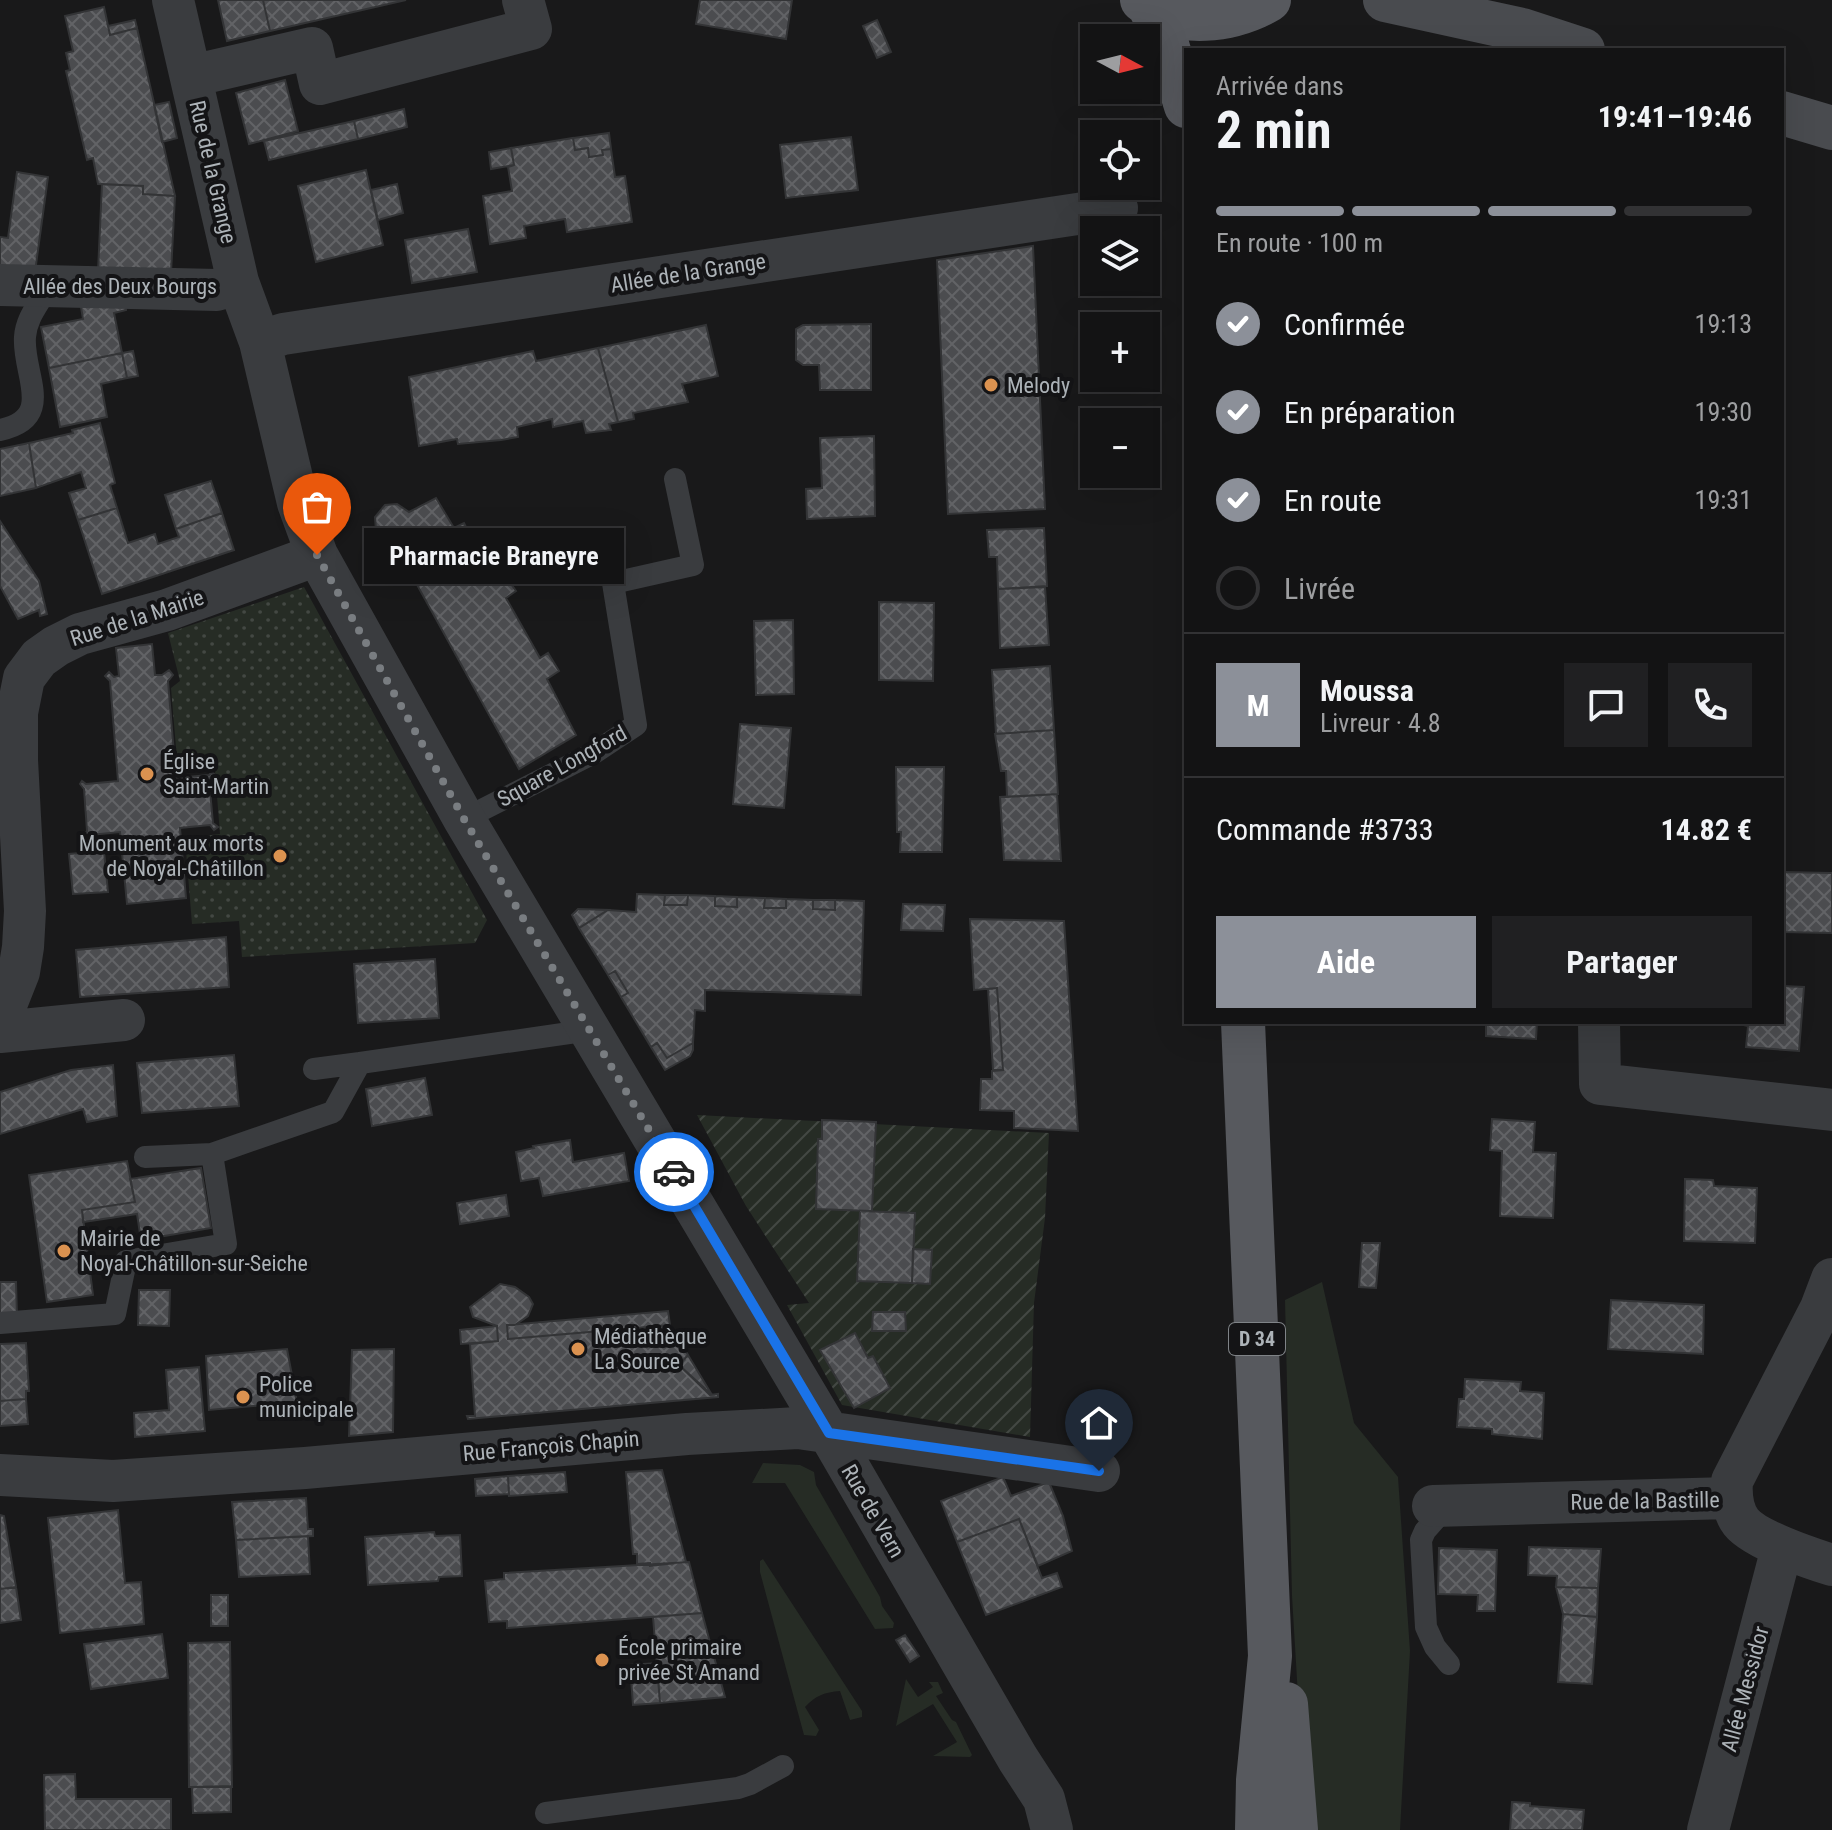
<!DOCTYPE html>
<html lang="fr">
<head>
<meta charset="utf-8">
<style>
	:root { --surface:#131314; --page:#202022; --text:#f1f3f6; --muted:#9d9ea0; --line:#323234; --accent:#8c9099 }
	body { margin:0; font-family:"Roboto Condensed",sans-serif; background:var(--page); color:var(--text); height:100vh; display:flex; flex-direction:column; font-size:30px; white-space:nowrap }
	* { box-sizing:border-box; margin:0 }
	p { font-size:26px; color:var(--muted) }
	.icon { flex:none; width:44px; height:44px; fill:none; stroke:currentColor; stroke-width:2; stroke-linecap:round; stroke-linejoin:round }
	.map { position:relative; flex:1; overflow:hidden }
	.drawer { position:absolute; left:1184px; top:48px; width:600px; height:976px; display:flex; flex-direction:column; background:var(--surface); border-radius:0px; box-shadow:0 8px 32px #0002,0 0 0 2px var(--line) }
	.drawer>* { flex:none }
	.needle { width:52px; rotate:97deg }
	.controls { position:absolute; left:1080px; top:24px; display:grid; gap:16px }
	.controls a { display:grid; place-items:center; width:80px; height:80px; border-radius:0px; background:var(--surface); box-shadow:0 8px 32px #0002,0 0 0 2px var(--line); font-size:40px }
	.pin { position:absolute; display:grid; place-items:center; width:68px; height:68px; color:#fff; margin:-82px -34px; border-radius:50% 50% 50% 0; rotate:-45deg; box-shadow:0 0 8px #0007 }
	.pin .icon { rotate:45deg }
	.courier { position:absolute; display:grid; place-items:center; width:80px; height:80px; margin:-40px; border:6px solid #1a73e8; border-radius:50%; background:#fff; color:#222; box-shadow:0 2px 10px #0007 }
	.bubble { position:absolute; height:56px; border-radius:0px; background:var(--surface); box-shadow:0 8px 32px #0002,0 0 0 2px var(--line); font-size:26px; font-weight:700; line-height:56px; text-align:center }
	.summary em { font-style:normal; font-weight:700 }
	.summary div { display:flex; flex-direction:column-reverse }
	.summary { display:flex; align-items:center; justify-content:space-between; height:136px; padding:0 32px }
	h1 { font-size:52px; font-weight:700; line-height:60px }
	.bar { display:grid; grid-template-columns:repeat(4,1fr); gap:12px 8px; align-content:center; height:96px; padding:0 32px }
	.bar i { height:10px; border-radius:6px; background:var(--line) }
	.bar .on { background:var(--accent) }
	.bar p { grid-column:span 4 }
	.line { display:flex; align-items:center; gap:20px; padding:0 32px; border-top:2px solid var(--line) }
	.line div { flex:1 }
	.round { display:grid; place-items:center; flex:none; width:84px; height:84px; border-radius:0px; background:var(--page) }
	ol { padding:0 32px; list-style:none }
	li { display:flex; align-items:center; gap:24px; height:88px }
	li p { margin-inline-start:auto }
	li .icon { padding:8px; border-radius:50%; background:var(--accent); color:#fff; stroke-width:4 }
	li:last-child { color:var(--muted) }
	li i { width:44px; height:44px; border:4px solid var(--line); border-radius:50% }
	.action { display:flex; gap:16px; margin-top:auto; padding:16px 32px }
	.action a { flex:1; height:92px; border-radius:0px; background:var(--accent); color:#fff; font-size:32px; font-weight:700; line-height:92px; text-align:center }
	.action a+a { background:var(--page); color:var(--text) }
	.map>svg:first-child { display:block }
	.grass { fill:#262c25 }
	.park { fill:url(#park-dots) }
	.garden { fill:url(#garden-furrows) }
	.building { fill:url(#building-cross-hatch); stroke:#333436; stroke-width:2 }
	.lines { fill:none; stroke-linecap:round; stroke-linejoin:round }
	.service { stroke:#3a3c3f; stroke-width:22 }
	.minor { stroke:#3a3c3f; stroke-width:42 }
	.secondary { stroke:#494b4f; stroke-width:44 }
	.primary { stroke:#57595e; stroke-width:44 }
	.done { stroke:#797d81; stroke-width:8; stroke-dasharray:0 14.4 }
	.route { stroke:#1a73e8; stroke-width:10 }
	.poi-dot { fill:#db9250; stroke:#141416; stroke-width:3 }
	.labels { text-anchor:middle; dominant-baseline:central; stroke-width:8; stroke-linejoin:round; paint-order:stroke }
	.shield { fill:#141416; stroke:#7f8387; stroke-width:2 }
	.shield-label { font-size:20px; font-weight:bold; fill:#adb3b8 }
	.street-label { font-size:22px; fill:#adb3b8; stroke:#141416 }
	.poi-label { font-size:22px; fill:#adb3b8; stroke:#141416; text-anchor:start }
</style>
</head>
<body>
<div class="map">
<svg width="1832" height="1830" viewBox="0 0 1832 1830">
	<defs>
		<pattern id="park-dots" width="8" height="8" patternUnits="userSpaceOnUse" patternTransform="scale(2)"><rect width="8" height="8" fill="#262c25"/><path d="M2 2h.1M6 6h.1" fill="none" stroke="#434843" stroke-width="1.8" stroke-linecap="round"/></pattern>
		<pattern id="garden-furrows" width="10" height="10" patternUnits="userSpaceOnUse" patternTransform="scale(2)"><rect width="10" height="10" fill="#262c25"/><path d="M-1 1l2-2M0 10L10 0M9 11l2-2" fill="none" stroke="#434843"/></pattern>
		<pattern id="building-cross-hatch" width="8" height="8" patternUnits="userSpaceOnUse" patternTransform="scale(2)"><rect width="8" height="8" fill="#4b4c4f"/><path d="M0 0l8 8M0 8l8-8" fill="none" stroke="#626366"/></pattern>
	</defs>
	<rect width="100%" height="100%" fill="#19191a"/>
	<path class="grass" d="M1322,1282L1354,1423L1398,1477L1410,1651L1400,1830H1306L1292,1596L1285,1300Z
		M763,1463L800,1465L814,1472L816,1485L880,1597L882,1606L894,1623L893,1628L875,1629L785,1483H752Z
		M763,1559L862,1711V1717L850,1720L840,1691C825,1692 815,1696 805,1707L819,1730L816,1736L804,1735L760,1572V1561Z
		M906,1679L918,1697L933,1687L929,1682H938L943,1693L936,1696L952,1720L956,1722L972,1755L970,1757L933,1756L957,1742L933,1704L896,1726Z"/>
	<path class="park" d="M304,587L487,920L475,943L242,957L239,921L192,924L185,838L220,834L215,770L178,771L171,688L180,681L168,633Z"/>
	<path class="garden" d="M697,1115L1049,1133L1045,1218L1034,1303L1030,1437L842,1405L787,1305L809,1303L746,1206Z"/>
	<path class="building" d="M218,0H263L270,31L227,41Z
		M263,0H406L270,31Z
		M700,0H792L786,39L696,24Z
		M104,7L110,35L137,28L175,196L143,194V186L98,184L93,158L87,160L66,71L70,70L66,53L73,51L65,16Z
		M135,20L137,28L110,35L108,26Z
		M877,20L891,52L877,58L863,26Z
		M285,80L298,131L249,144L236,93Z
		M169,102L177,138L162,142L154,105Z
		M404,109L407,127L358,139L354,121Z
		M354,121L358,139L269,160L264,141Z
		M609,133L611,149L602,150L603,155L589,157L588,148L575,150L573,138Z
		M851,137L858,190L786,198L780,145Z
		M573,138L575,150L588,148L589,157L603,155L602,150L611,149L615,177L625,176L632,222L567,232L565,219L524,226L526,238L490,244L483,196L512,191L508,167L514,165L511,148Z
		M511,148L514,165L491,169L489,152Z
		M366,170L383,245L316,262L298,186Z
		M17,172L48,177L35,272L0,267V237L8,238Z
		M102,184L143,186V194L175,196L171,273L98,271Z
		M397,184L403,213L378,220L371,190Z
		M468,229L477,272L412,283L405,240Z
		M1033,246L1045,509L948,514L937,260Z
		M124,299L126,310L114,313L122,353L49,368L41,327L83,319L81,307Z
		M871,324V390H820L819,365H803L796,360V329L803,325Z
		M706,325L718,376L682,384L688,402L633,413L634,419L618,422L598,348Z
		M598,348L618,422L609,424L611,430L586,433L583,421L553,427L552,419L517,427L518,437L501,440L458,444L457,439L419,446L409,377L533,351L536,361Z
		M133,351L138,376L127,378L122,353Z
		M122,353L127,378L101,384L107,417L60,427L49,368Z
		M100,423L115,483L110,485L117,508L78,520L69,493L86,488L81,472L36,488L29,443L73,433L72,430Z
		M874,436L875,516L807,519L806,489L822,488L820,438Z
		M29,443L36,488L0,496V449Z
		M211,481L222,513L176,529L165,495Z
		M436,498L454,528L464,523L493,579L504,574L516,591L506,598L540,658L548,653L559,671L547,679L576,735L519,769L395,545L386,549L376,531L375,517L385,505L397,504L409,512Z
		M117,508L128,543L155,534L158,544L179,537L176,529L222,513L234,550L102,594L78,520Z
		M0,521L39,581L47,614L40,616L39,610L18,619L0,586Z
		M1044,528L1047,586L998,589L997,557H989L987,530Z
		M1045,587L1049,645L1000,648L998,589Z
		M879,602L934,603L933,681L879,680Z
		M793,620L794,694L756,695L754,621Z
		M152,644L155,675H162L169,670L173,675L168,681L176,778L209,775L212,772L215,775L209,779L213,823L218,827L214,830L210,825L180,828L186,898L127,904L120,832L90,835L86,839L83,836L87,831L84,789L80,784L82,781L86,784L118,781L110,681L105,676L109,672L114,677L119,676L116,648Z
		M1050,666L1054,730L996,734L992,670Z
		M740,724L791,728L784,808L733,804Z
		M1054,730L1058,794L1007,797L1006,771H1001L995,734Z
		M896,767H944L942,852H900L901,832H897Z
		M1057,794L1061,861L1004,860L1000,797Z
		M104,851L108,892L73,894L69,854Z
		M1782,872L1832,873V933L1782,932Z
		M637,894L665,895L664,905H687L688,895L715,896V906L737,907V897L765,898L764,908H786V899L813,900V909L835,910V900L864,901L861,995L705,990V1011L695,1010L693,1043L667,1058L657,1043L651,1047L621,997L628,993L615,971L608,975L579,928L608,910L636,912Z
		M665,895H688L687,905H664Z
		M715,896L737,897V907L715,906Z
		M765,898L786,899V908H764Z
		M813,900H835V910L813,909Z
		M903,904L945,905L943,931L901,930Z
		M578,909L608,910L579,928L572,915Z
		M970,919L1064,921L1078,1131L1014,1128V1111L980,1110L981,1079H992V1071L1003,1070L997,988L974,990Z
		M226,937L229,987L80,997L76,950Z
		M435,959L439,1018L358,1023L354,964Z
		M615,971L628,993L621,997L608,975Z
		M1782,986L1804,987L1799,1051L1746,1047L1748,1026L1731,1022H1782Z
		M997,988L1003,1070H993L988,989Z
		M1486,1022H1537L1536,1039L1486,1036Z
		M657,1043L667,1058L693,1043V1050L690,1056L665,1070L651,1047Z
		M234,1055L239,1106L142,1113L137,1063Z
		M113,1065L117,1116L87,1122L83,1109L0,1134V1092L71,1070Z
		M425,1078L432,1115L372,1126L366,1089Z
		M1492,1119L1535,1122L1533,1152L1556,1153L1553,1218L1500,1216L1502,1151L1490,1150Z
		M822,1120L876,1122L872,1211L816,1209L818,1139H822Z
		M570,1140L573,1162L624,1153L629,1181L543,1196L539,1178L521,1181L516,1152L534,1148L533,1146Z
		M127,1161L135,1202L82,1210L93,1295L47,1302L29,1175Z
		M201,1168L211,1228L141,1240L137,1214L83,1222L82,1210L135,1202L130,1179Z
		M1685,1179L1713,1180L1714,1186L1757,1188L1755,1243L1684,1241Z
		M506,1195L509,1216L460,1224L457,1203Z
		M860,1211L915,1213L912,1283L857,1281Z
		M1362,1243H1380L1376,1288L1359,1287Z
		M913,1249L932,1250L930,1284L912,1283Z
		M0,1282H16L17,1316L0,1317Z
		M500,1284L515,1287L529,1297L533,1304L528,1316L515,1325H507L508,1339L670,1325L688,1355L679,1365L710,1395L718,1394V1397L468,1419L467,1416H475L470,1344L498,1341L497,1326L473,1317L470,1307Z
		M139,1290H170L169,1326L138,1325Z
		M1611,1300L1704,1305L1703,1354L1608,1349Z
		M668,1311L670,1325L508,1339L507,1325Z
		M873,1312H905L906,1331H872Z
		M497,1326L498,1341L461,1344L460,1330Z
		M855,1333L868,1358L873,1356L890,1388L854,1408L820,1350Z
		M26,1343L29,1391H26V1399L0,1401V1344Z
		M287,1349L297,1402L209,1410L206,1356Z
		M394,1349L393,1432L349,1436L352,1350Z
		M688,1355L712,1395L679,1365Z
		M199,1367L205,1431L135,1437L134,1413L169,1410L166,1370Z
		M1465,1379L1521,1382L1520,1391L1544,1393L1542,1439L1492,1434V1429L1457,1427L1459,1399H1464Z
		M26,1399L28,1424L0,1426V1401Z
		M662,1470L686,1562L650,1566V1563L637,1564V1554H633L626,1472Z
		M565,1472L567,1492L509,1496L508,1476Z
		M508,1476L509,1494L476,1496L475,1479Z
		M1003,1477L1011,1496L1049,1482L1063,1516L1072,1551L1038,1566L1019,1519L957,1542L941,1501Z
		M306,1498L308,1529H313V1536L236,1540L232,1502Z
		M118,1510L125,1583L141,1582L144,1624L60,1633L48,1518Z
		M0,1515L4,1516L16,1587L0,1589Z
		M1019,1519L1042,1578L1057,1573L1062,1587L986,1615L957,1542Z
		M434,1532L435,1536L460,1535L462,1576L439,1577L438,1581L368,1585L365,1537Z
		M308,1536L310,1574L239,1577L236,1540Z
		M1529,1547L1601,1549L1598,1588L1556,1587L1557,1576L1528,1575Z
		M1439,1548L1497,1550L1495,1611H1477L1478,1595L1438,1594Z
		M689,1562L702,1613L507,1628V1621L489,1622L485,1581L504,1579V1573Z
		M16,1587L21,1620L0,1623V1589Z
		M1556,1587L1598,1588L1597,1617L1563,1614Z
		M211,1595H228V1626H211Z
		M702,1613L725,1697L660,1703L653,1617Z
		M1563,1614L1597,1617L1592,1684L1558,1682Z
		M162,1634L168,1678L91,1689L84,1644Z
		M905,1635L919,1656L910,1662L896,1640Z
		M230,1642L232,1787H189L188,1643Z
		M657,1663L660,1703L633,1705L630,1665Z
		M75,1774L76,1799H171V1830H45L44,1775Z
		M231,1786V1812L193,1813L192,1787Z
		M1512,1802L1530,1803V1806L1584,1810L1582,1830H1510Z"/>
	<g class="lines">
		<path class="service" d="M0,430C57,418 22,374 25,337C26,318 39,304 48,287
			M464,819L594,753L636,725L613,583L693,565L675,479
			M314,1069L360,1063
			M145,1157L212,1154L333,1112L360,1063L590,1030
			M0,1323L115,1314L126,1261L226,1244L212,1154
			M1447,1506L1425,1531L1421,1540L1426,1627L1435,1647L1449,1664
			M546,1813L738,1788L750,1784L783,1766"/>
		<path class="minor" d="M173,0L238,282L260,342L298,503L317,555L464,819L829,1433L1018,1759L1044,1799L1052,1830
			M191,76L312,48L320,84L531,29L523,0
			M0,285L217,290L238,282
			M260,342L283,334L1117,208
			M0,1020L19,972L23,947L25,911L17,760V713L24,678L39,658L56,646L80,634L167,610L317,555
			M1599,1022L1600,1084L1832,1110
			M0,1032L124,1020
			M1832,1279L1821,1308L1732,1481C1731,1495 1732,1510 1741,1522C1755,1540 1810,1558 1832,1565
			M0,1475L113,1481L305,1468L687,1434L798,1428L1099,1471
			M1433,1506L1730,1498
			M1708,1830L1782,1548"/>
		<path class="secondary" d="M1385,0L1522,30L1583,50
			M1782,113L1832,128"/>
		<path class="primary" d="M1142,0C1177,29 1233,21 1269,0
			M1148,4L1164,35L1186,106
			M1243,1022L1270,1656L1258,1780L1257,1830
			M1286,1704L1296,1830"/>
	</g>
	<g class="lines">
		<path class="done" d="M317,555L464,819L674,1172"/>
		<path class="route" d="M674,1172L829,1433L1099,1471"/>
	</g>
	<g class="poi-dot">
		<circle cx="991" cy="385" r="8"/>
		<circle cx="147" cy="774" r="8"/>
		<circle cx="280" cy="856" r="8"/>
		<circle cx="64" cy="1251" r="8"/>
		<circle cx="578" cy="1349" r="8"/>
		<circle cx="243" cy="1397" r="8"/>
		<circle cx="602" cy="1660" r="8"/>
	</g>
	<g class="labels">
		<rect class="shield" x="1229" y="1323" width="56" height="32" rx="6"/>
		<g class="shield-label">
			<text x="1257" y="1339">D 34</text>
		</g>
		<g class="street-label">
			<text transform="translate(213 172) rotate(77)">Rue de la Grange</text>
			<text transform="translate(688 273) rotate(-9)">Allée de la Grange</text>
			<text x="120" y="286">Allée des Deux Bourgs</text>
			<text transform="translate(137 618) rotate(-18)">Rue de la Mairie</text>
			<text transform="translate(562 766) rotate(-29)">Square Longford</text>
			<text transform="translate(551 1446) rotate(-5)">Rue François Chapin</text>
			<text transform="translate(1645 1501) rotate(-1)">Rue de la Bastille</text>
			<text transform="translate(873 1511) rotate(60)">Rue de Vern</text>
			<text transform="translate(1745 1689) rotate(-75)">Allée Messidor</text>
		</g>
		<g class="poi-label">
			<text x="1007" y="385">Melody</text>
			<text x="163" y="761">Église<tspan x="163" dy="25">Saint-Martin</tspan></text>
			<text x="264" y="843" text-anchor="end">Monument aux morts<tspan x="264" dy="25">de Noyal-Châtillon</tspan></text>
			<text x="80" y="1238">Mairie de<tspan x="80" dy="25">Noyal-Châtillon-sur-Seiche</tspan></text>
			<text x="594" y="1336">Médiathèque<tspan x="594" dy="25">La Source</tspan></text>
			<text x="259" y="1384">Police<tspan x="259" dy="25">municipale</tspan></text>
			<text x="618" y="1647">École primaire<tspan x="618" dy="25">privée St Amand</tspan></text>
		</g>
	</g>
</svg>
<div class="controls">
<a><svg class="needle" viewBox="-14 -14 28 28"><path d="M0-13l5 13h-10z" fill="#e53935"/><path d="M0 13l5-13h-10z" fill="#9d9ea0"/></svg></a>
<a><svg class="icon" aria-label="locate" viewBox="0 0 24 24"><circle cx="12" cy="12" r="6"/><path d="M12 2v4M12 18v4M2 12h4M18 12h4"/></svg></a>
<a><svg class="icon" aria-label="layers" viewBox="0 0 24 24"><path d="M12 4l9 5-9 5-9-5zM3 14l9 5 9-5"/></svg></a>
<a>+</a>
<a>−</a>
</div>
<div class="pin" style="left:317px;top:555px;background:#ea580c"><svg class="icon" aria-label="bag" viewBox="0 0 24 24"><path d="M5 8h14l-1 12H6zM9 8a3 3 0 0 1 6 0"/></svg></div>
<div class="pin" style="left:1099px;top:1471px;background:#1f2937"><svg class="icon" aria-label="home" viewBox="0 0 24 24"><path d="M3 11l9-7 9 7M6 9v11h12V9"/></svg></div>
<div class="courier" style="left:674px;top:1172px"><svg class="icon" aria-label="car" viewBox="0 0 24 24"><path d="M5 17H2v-5l4-1 3-4h7l3 4 3 1v5h-3M9 17h6M6 11h13"/><circle cx="7" cy="17" r="2"/><circle cx="17" cy="17" r="2"/></svg></div>
<div class="bubble" style="left:364px;top:528px;width:260px">Pharmacie Braneyre</div>
<section class="drawer">
<div class="summary"><div><h1>2 min</h1><p>Arrivée dans</p></div><em>19:41–19:46</em></div>
<div class="bar"><i class="on"></i><i class="on"></i><i class="on"></i><i></i><p>En route · 100 m</p></div>
<ol>
<li><svg class="icon" aria-label="check" viewBox="0 0 24 24"><path d="M5 12l5 5 9-10"/></svg>Confirmée<p>19:13</p></li>
<li><svg class="icon" aria-label="check" viewBox="0 0 24 24"><path d="M5 12l5 5 9-10"/></svg>En préparation<p>19:30</p></li>
<li><svg class="icon" aria-label="check" viewBox="0 0 24 24"><path d="M5 12l5 5 9-10"/></svg>En route<p>19:31</p></li>
<li><i></i>Livrée</li>
</ol>
<div class="line" style="height:144px"><b class="round" style="background:var(--accent);color:#fff">M</b><div><b>Moussa</b><p>Livreur · 4.8</p></div><a class="round"><svg class="icon" aria-label="chat" viewBox="0 0 24 24"><path d="M4 5h16v11H9l-5 4z"/></svg></a><a class="round"><svg class="icon" aria-label="phone" viewBox="0 0 24 24"><path d="M5 4h4l2 5-3 2q2 4 5 5l2-3 5 2v4C11 20 4 13 5 4z"/></svg></a></div>
<div class="line" style="height:104px"><div>Commande #3733</div><b>14.82 €</b></div>
<div class="action"><a>Aide</a><a>Partager</a></div>
</section>
</div>
</body>
</html>
